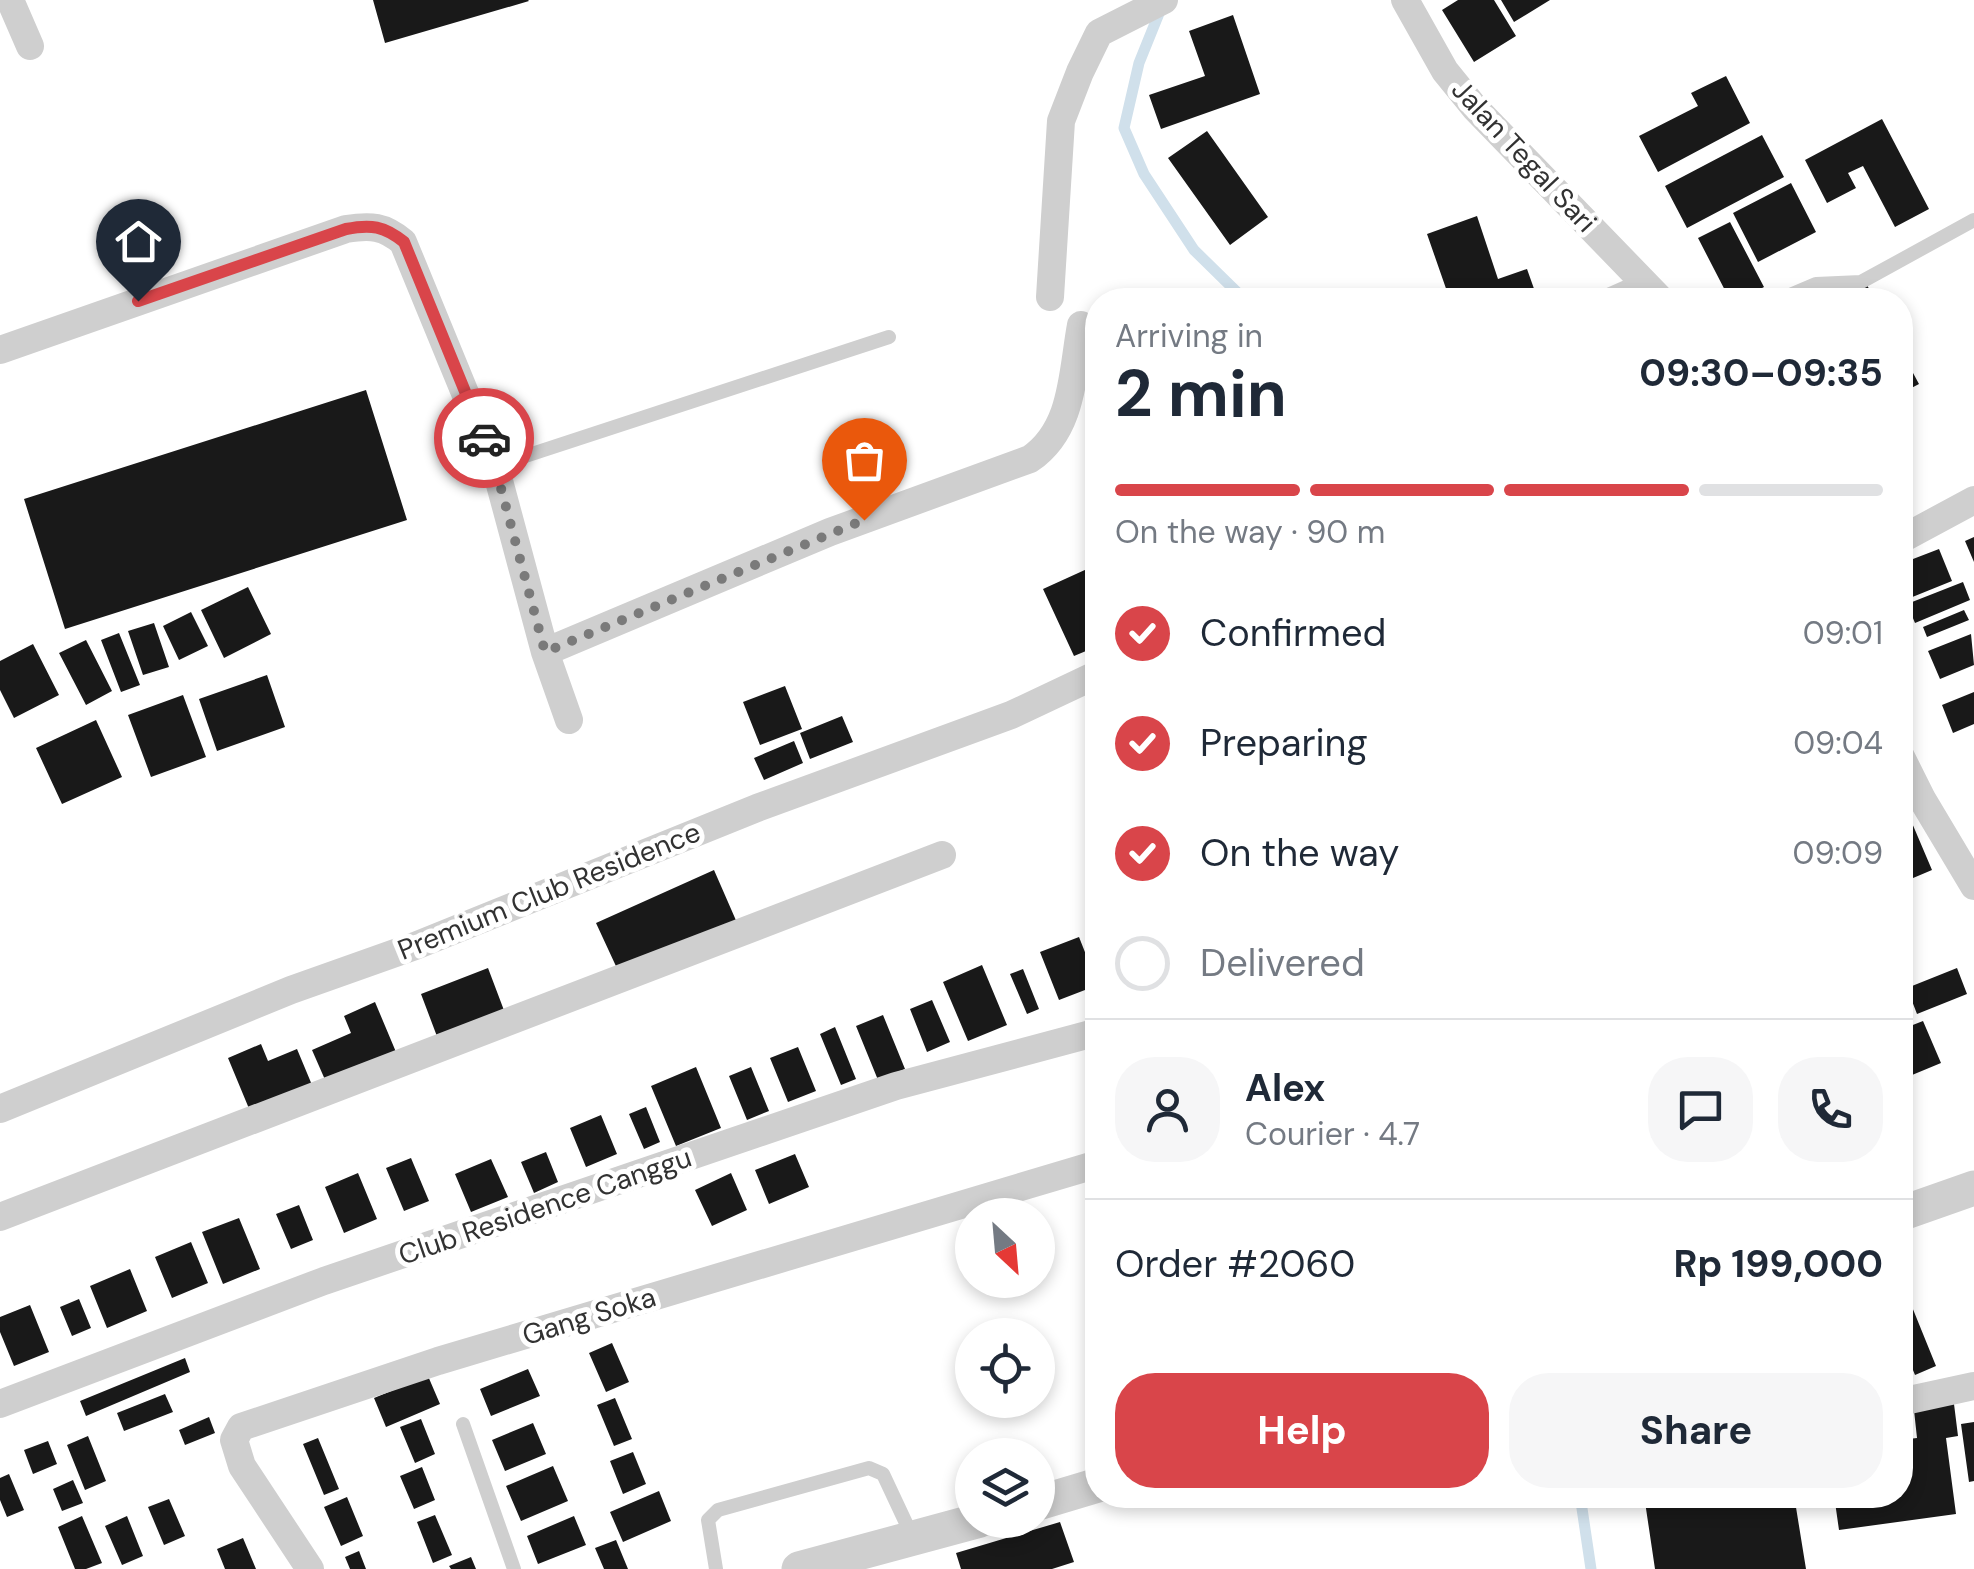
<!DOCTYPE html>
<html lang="en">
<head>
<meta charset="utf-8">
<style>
	:root { --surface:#fff; --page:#f6f6f7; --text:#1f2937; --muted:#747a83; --line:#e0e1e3; --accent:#d9454a }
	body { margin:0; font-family:"DM Sans",sans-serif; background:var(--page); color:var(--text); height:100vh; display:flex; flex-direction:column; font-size:38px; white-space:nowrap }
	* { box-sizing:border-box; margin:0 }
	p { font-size:32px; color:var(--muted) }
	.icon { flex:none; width:55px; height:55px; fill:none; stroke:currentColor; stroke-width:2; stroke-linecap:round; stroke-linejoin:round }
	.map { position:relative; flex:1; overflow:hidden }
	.side { position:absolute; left:1085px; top:288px; width:828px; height:1220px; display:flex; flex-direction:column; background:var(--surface); border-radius:40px; box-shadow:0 5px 15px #0003 }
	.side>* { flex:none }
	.needle { width:65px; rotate:154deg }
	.controls { position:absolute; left:955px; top:1198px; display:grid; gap:20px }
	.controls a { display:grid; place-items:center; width:100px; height:100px; border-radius:50%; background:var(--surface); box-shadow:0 5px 15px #0003; font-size:50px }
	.pin { position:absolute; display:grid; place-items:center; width:85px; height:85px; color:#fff; margin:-102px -42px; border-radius:50% 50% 50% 0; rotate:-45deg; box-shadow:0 0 10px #0007 }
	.pin .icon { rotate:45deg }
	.courier { position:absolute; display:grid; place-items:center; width:100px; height:100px; margin:-50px; border:8px solid #d9454a; border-radius:50%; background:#fff; color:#222; box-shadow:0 2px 12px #0007 }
	.headline em { font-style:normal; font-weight:700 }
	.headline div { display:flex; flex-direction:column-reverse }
	.headline { display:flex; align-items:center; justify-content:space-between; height:170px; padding:0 30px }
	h1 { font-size:65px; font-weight:700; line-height:75px }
	.bar { display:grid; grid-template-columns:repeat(4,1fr); gap:15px 10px; align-content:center; height:120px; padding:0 30px }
	.bar i { height:12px; border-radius:8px; background:var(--line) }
	.bar .current { background:var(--accent) }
	.bar p { grid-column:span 4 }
	.line { display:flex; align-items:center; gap:25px; padding:0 30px; border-top:2px solid var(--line) }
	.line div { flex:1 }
	.round { display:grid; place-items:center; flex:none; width:105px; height:105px; border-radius:40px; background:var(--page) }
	ol { padding:0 30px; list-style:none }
	li { display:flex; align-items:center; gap:30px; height:110px }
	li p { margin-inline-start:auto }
	li .icon { padding:10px; border-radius:50%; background:var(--accent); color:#fff; stroke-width:4 }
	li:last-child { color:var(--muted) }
	li i { width:55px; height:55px; border:5px solid var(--line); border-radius:50% }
	.button { display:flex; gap:20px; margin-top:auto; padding:20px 30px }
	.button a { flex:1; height:115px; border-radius:40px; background:var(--accent); color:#fff; font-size:40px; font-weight:700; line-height:115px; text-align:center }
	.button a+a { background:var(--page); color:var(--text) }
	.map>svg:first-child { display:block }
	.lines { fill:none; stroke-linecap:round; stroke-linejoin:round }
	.stream { stroke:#d0e0eb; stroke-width:11 }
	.building { fill:#191919 }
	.service { stroke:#cfcfcf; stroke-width:14 }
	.minor { stroke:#cfcfcf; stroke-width:28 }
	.tertiary { stroke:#cfcfcf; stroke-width:35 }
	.done { stroke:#7a7a7a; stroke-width:10; stroke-dasharray:0 18 }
	.route { stroke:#d9454a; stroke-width:12 }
	.labels { text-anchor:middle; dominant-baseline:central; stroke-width:10; stroke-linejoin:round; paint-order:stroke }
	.street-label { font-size:28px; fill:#323232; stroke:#fff }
</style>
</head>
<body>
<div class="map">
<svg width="1974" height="1569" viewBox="0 0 1974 1569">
	<rect width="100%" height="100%" fill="#fff"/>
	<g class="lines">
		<path class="stream" d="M1162,6L1139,63L1124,128L1144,174L1194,250L1245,300
			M1580,1495L1591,1569"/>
	</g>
	<path class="building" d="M373,0H528L529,1L385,43Z
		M1458,0H1494L1516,36L1474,62L1442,10Z
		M1501,0H1550L1514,22Z
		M1233,15L1260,94L1161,129L1149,95L1205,76L1189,31Z
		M1726,76L1750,123L1658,172L1639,136L1698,106L1691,93Z
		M1882,119L1929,209L1895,227L1863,166L1848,173L1856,188L1827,203L1805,160Z
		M1207,131L1268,217L1230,245L1168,158Z
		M1762,135L1784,177L1687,228L1665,186Z
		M1791,183L1816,232L1758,262L1733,213Z
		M1477,216L1498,279L1527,269L1538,300H1450L1427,234Z
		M1730,222L1764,287L1740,300H1730L1698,238Z
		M1867,285L1875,300H1838Z
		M1900,349L1919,384L1900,394Z
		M366,390L407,520L65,629L24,499Z
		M1974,537V562L1965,541Z
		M1939,549L1952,581L1900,602V564Z
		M1098,564V646L1074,656L1043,589Z
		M1963,582L1970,600L1915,623L1907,604Z
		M248,587L271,634L224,658L201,610Z
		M1964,610L1969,620L1927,637L1923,627Z
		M191,612L208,646L179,660L163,626Z
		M154,623L169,667L143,675L128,631Z
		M119,633L140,685L121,692L101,640Z
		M1971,634L1974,665L1940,679L1928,651Z
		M86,640L112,691L86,705L59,653Z
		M33,644L59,695L14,718L0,690V661Z
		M267,675L285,727L217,751L199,699Z
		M785,686L802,729L760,745L743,702Z
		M1974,692V724L1953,733L1942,705Z
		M183,695L206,757L151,777L128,715Z
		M842,716L853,742L810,759L800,733Z
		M96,720L122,777L62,804L36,748Z
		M794,741L803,763L764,780L754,758Z
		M1912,823L1932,870L1906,881L1900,867V828Z
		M714,870L738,925L621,977L596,923Z
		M1900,901L1910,925L1900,929Z
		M1079,937L1098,985L1059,1000L1040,952Z
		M982,965L1007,1025L968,1041L943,982Z
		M488,968L505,1013L438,1039L421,994Z
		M1957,968L1967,994L1917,1014L1907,988Z
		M1023,969L1039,1009L1027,1014L1010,974Z
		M932,1000L950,1042L927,1052L910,1009Z
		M375,1002L396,1052L326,1082L312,1050L351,1033L344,1016Z
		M883,1015L905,1069L878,1080L856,1026Z
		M1923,1021L1941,1063L1900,1080V1030Z
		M835,1027L856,1079L841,1085L820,1034Z
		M261,1044L268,1061L297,1049L312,1085L250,1111L228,1058Z
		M798,1047L816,1091L788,1102L770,1058Z
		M696,1067L721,1128L676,1146L651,1086Z
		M751,1067L769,1111L747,1120L729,1076Z
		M646,1107L660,1142L644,1149L629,1114Z
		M601,1115L617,1154L586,1167L570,1128Z
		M546,1152L558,1182L534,1193L521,1162Z
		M795,1154L809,1187L769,1204L755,1170Z
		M411,1158L429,1201L404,1211L386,1168Z
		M491,1159L508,1197L471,1212L455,1174Z
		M358,1173L377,1219L344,1233L325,1187Z
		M731,1173L747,1210L712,1226L695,1190Z
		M299,1205L313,1240L291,1249L276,1214Z
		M239,1218L260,1269L223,1284L202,1232Z
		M191,1242L208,1283L172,1298L155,1257Z
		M130,1269L147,1311L107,1328L90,1286Z
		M1906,1292L1936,1366L1915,1375L1900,1338V1294Z
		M79,1299L91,1328L72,1336L60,1307Z
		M30,1305L49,1352L14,1366L0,1332V1317Z
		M612,1343L629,1382L606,1392L589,1353Z
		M185,1358L190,1372L86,1416L80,1401Z
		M528,1369L540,1396L491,1416L480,1389Z
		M428,1376L440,1404L386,1427L374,1398Z
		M165,1394L173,1412L124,1431L117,1413Z
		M1953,1396L1958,1436L1946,1438L1956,1514L1839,1530L1834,1495H1900V1440L1917,1438L1913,1401Z
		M615,1398L632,1439L614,1446L597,1405Z
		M209,1417L215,1433L185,1445L179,1430Z
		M421,1419L435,1454L415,1463L400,1427Z
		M1974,1422V1481L1969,1482L1961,1424Z
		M533,1423L546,1454L505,1471L492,1440Z
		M88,1436L106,1481L85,1490L67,1445Z
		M318,1438L339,1489L324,1495L303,1444Z
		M48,1441L57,1464L33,1474L24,1450Z
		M633,1452L646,1484L623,1494L610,1461Z
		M553,1466L568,1501L521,1521L506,1486Z
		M422,1467L435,1500L414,1509L400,1476Z
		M9,1474L24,1510L7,1517L0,1500V1478Z
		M73,1480L83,1503L62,1511L53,1489Z
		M659,1491L671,1521L623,1542L610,1512Z
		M1644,1495H1794L1806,1569H1655Z
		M347,1497L363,1536L341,1546L324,1507Z
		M169,1499L185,1536L164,1545L148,1507Z
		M435,1515L452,1555L433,1563L417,1522Z
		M82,1516L102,1563L86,1569H75L58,1527Z
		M127,1516L143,1556L122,1565L105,1526Z
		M574,1516L586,1545L538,1564L527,1536Z
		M1060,1522L1074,1562L1052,1569H961L956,1553Z
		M243,1538L256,1569H225L217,1549Z
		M616,1540L628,1569H604L595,1548Z
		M359,1551L366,1569H350L345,1557Z
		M471,1557L476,1569H451L449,1566Z"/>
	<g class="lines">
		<path class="service" d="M1597,300L1642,280
			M1778,300L1816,284L1861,282L1974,220
			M495,466L889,337
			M463,1424L514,1569
			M716,1569L708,1520L718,1510L869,1468L883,1474L913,1538"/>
		<path class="minor" d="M10,0L30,46
			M1405,0L1445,71L1475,108L1661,300
			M1050,297L1061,121L1080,72L1099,33L1164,0
			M0,350L346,229C371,225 384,226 403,242L495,466L545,652L569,720
			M1900,540L1974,500
			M545,652L830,532L1030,459C1074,429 1072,373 1081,325
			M1900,755L1922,799L1974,886
			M0,1109L291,990L415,946L757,808L1011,715L1098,674
			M0,1217L942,855
			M1900,1402L1974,1386
			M0,1404L324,1281L896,1086L1098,1032
			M310,1569L242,1466L234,1440L241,1427L438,1361L1098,1164"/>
		<path class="tertiary" d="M1900,1214L1974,1188
			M1038,1503L1098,1485
			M799,1569L980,1520"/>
	</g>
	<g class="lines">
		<path class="done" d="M484,438L495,466L545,652L864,520"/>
		<path class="route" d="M138,301L346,229C371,224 384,226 404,242L484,438"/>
	</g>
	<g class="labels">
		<g class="street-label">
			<text transform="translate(1524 156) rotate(47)">Jalan Tegal Sari</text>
			<text transform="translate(549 891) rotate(-22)">Premium Club Residence</text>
			<text transform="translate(545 1206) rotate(-19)">Club Residence Canggu</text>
			<text transform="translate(589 1316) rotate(-17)">Gang Soka</text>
		</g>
	</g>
</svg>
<div class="controls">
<a><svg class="needle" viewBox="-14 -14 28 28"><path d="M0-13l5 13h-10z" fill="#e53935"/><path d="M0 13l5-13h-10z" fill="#747a83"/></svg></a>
<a><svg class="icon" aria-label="locate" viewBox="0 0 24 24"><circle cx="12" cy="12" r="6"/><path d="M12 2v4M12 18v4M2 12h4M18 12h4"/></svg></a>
<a><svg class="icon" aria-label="layers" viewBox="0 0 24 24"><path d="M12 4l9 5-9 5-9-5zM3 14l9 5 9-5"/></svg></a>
</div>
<div class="pin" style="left:864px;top:520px;background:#ea580c"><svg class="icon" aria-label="bag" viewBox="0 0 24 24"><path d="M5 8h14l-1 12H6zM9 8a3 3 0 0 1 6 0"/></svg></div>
<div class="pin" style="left:138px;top:301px;background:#1f2937"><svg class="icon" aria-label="home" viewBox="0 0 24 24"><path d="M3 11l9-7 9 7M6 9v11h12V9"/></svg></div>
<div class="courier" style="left:484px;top:438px"><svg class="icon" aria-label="car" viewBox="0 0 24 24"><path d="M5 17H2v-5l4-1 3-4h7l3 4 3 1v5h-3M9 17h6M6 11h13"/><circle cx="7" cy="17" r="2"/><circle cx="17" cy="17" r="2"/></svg></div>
<section class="side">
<div class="headline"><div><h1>2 min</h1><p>Arriving in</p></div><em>09:30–09:35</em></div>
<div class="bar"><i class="current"></i><i class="current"></i><i class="current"></i><i></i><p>On the way · 90 m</p></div>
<ol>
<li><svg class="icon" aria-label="check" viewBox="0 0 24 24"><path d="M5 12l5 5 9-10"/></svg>Confirmed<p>09:01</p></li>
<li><svg class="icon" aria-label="check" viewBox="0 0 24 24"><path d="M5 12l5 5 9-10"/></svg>Preparing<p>09:04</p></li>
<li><svg class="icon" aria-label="check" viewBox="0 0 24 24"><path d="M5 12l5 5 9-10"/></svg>On the way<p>09:09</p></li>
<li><i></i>Delivered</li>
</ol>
<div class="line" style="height:180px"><a class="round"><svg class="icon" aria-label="person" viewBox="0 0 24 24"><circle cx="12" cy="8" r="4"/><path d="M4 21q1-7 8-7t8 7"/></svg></a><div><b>Alex</b><p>Courier · 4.7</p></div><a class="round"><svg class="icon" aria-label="chat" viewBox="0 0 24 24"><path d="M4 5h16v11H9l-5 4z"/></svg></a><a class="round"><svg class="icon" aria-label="phone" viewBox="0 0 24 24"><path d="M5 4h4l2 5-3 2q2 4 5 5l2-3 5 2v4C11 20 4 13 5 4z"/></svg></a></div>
<div class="line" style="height:130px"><div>Order #2060</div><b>Rp 199,000</b></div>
<div class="button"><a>Help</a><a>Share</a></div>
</section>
</div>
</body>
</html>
